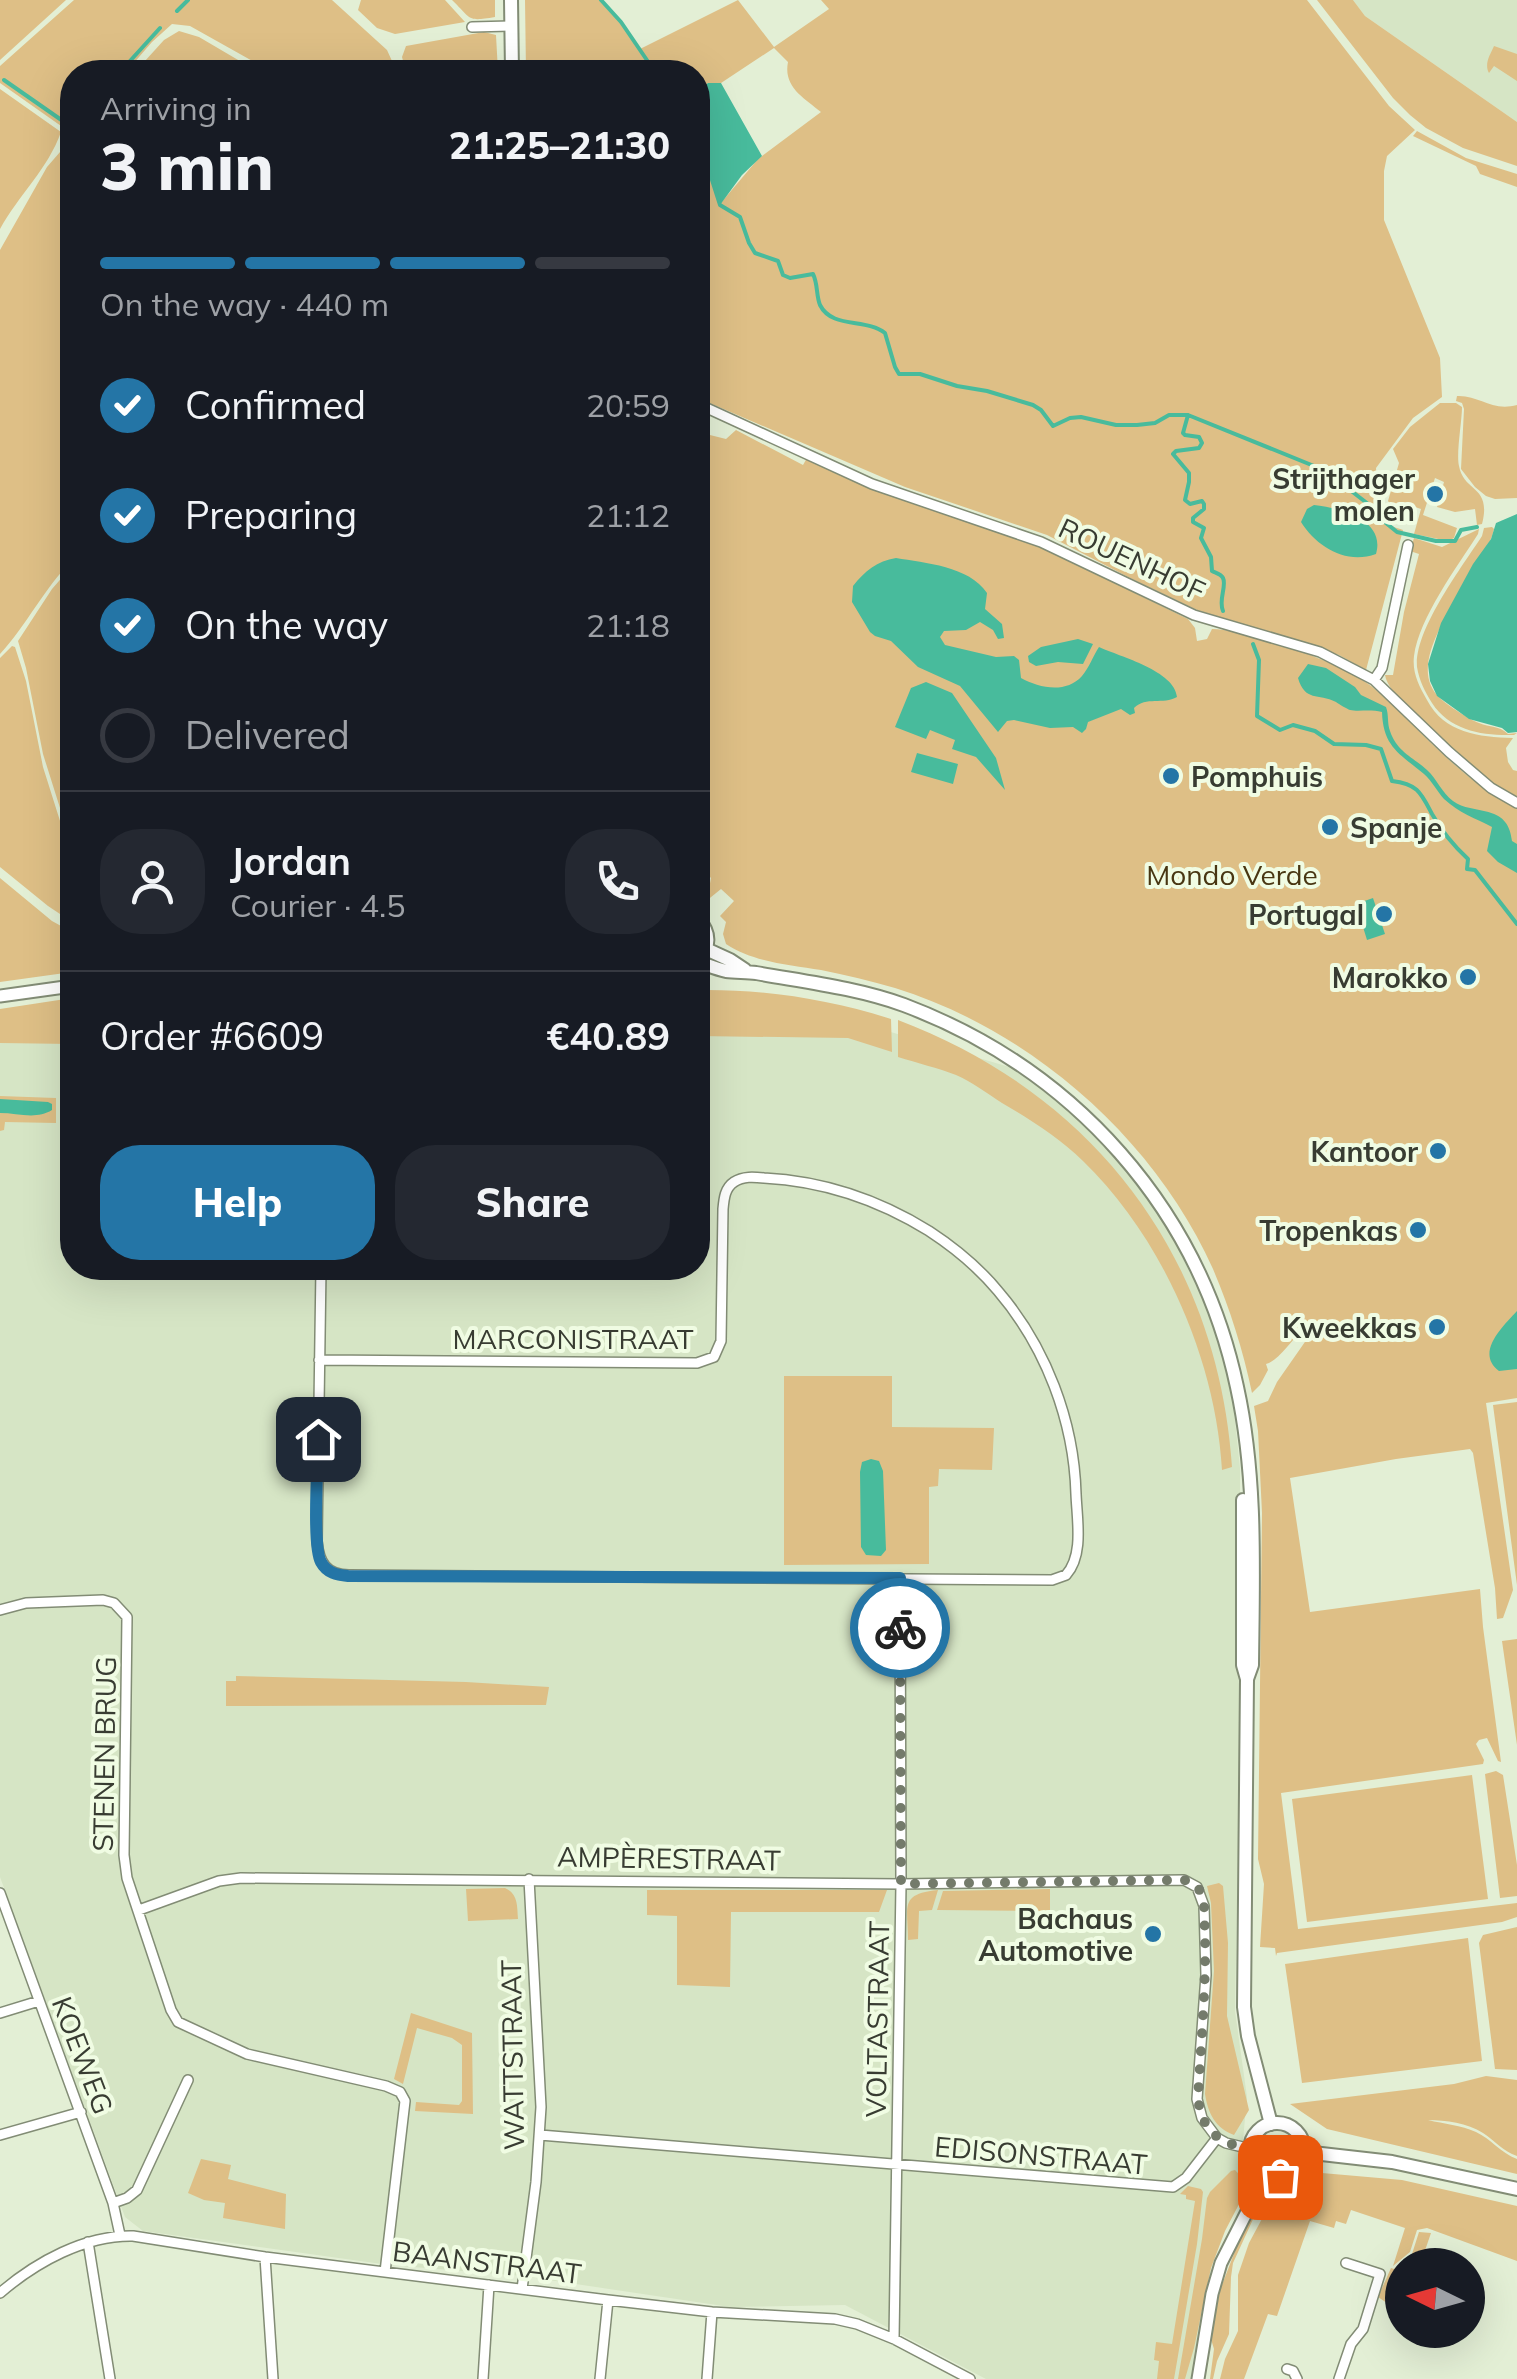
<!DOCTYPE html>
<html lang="en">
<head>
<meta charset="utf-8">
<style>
	:root { --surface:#171b24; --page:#242831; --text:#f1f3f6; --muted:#9ea1a6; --line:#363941; --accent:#2475a6 }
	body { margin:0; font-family:Mulish,sans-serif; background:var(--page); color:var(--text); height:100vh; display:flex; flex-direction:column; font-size:38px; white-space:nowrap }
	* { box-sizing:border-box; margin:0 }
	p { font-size:32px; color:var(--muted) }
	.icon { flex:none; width:55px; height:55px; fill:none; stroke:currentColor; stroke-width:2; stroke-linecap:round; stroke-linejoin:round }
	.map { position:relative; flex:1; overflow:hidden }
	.details { position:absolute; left:60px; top:60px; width:650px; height:1220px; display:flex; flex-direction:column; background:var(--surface); border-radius:40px; box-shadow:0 10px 40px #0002 }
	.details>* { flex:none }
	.needle { width:65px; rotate:275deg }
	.fabs { position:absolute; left:1385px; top:2248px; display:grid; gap:20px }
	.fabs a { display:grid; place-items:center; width:100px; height:100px; border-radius:50%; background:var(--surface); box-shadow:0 10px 40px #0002; font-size:50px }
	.pin { position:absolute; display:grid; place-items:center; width:85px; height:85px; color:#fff; margin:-42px; border-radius:20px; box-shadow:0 5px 15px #0006 }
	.courier { position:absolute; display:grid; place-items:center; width:100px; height:100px; margin:-50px; border:8px solid #2475a6; border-radius:50%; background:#fff; color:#222; box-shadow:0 2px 12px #0007 }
	.head em { font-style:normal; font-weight:800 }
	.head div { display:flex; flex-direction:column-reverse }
	.head { display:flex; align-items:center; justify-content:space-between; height:170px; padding:0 40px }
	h1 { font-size:65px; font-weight:800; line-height:75px }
	.bar { display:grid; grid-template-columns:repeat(4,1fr); gap:15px 10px; align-content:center; height:120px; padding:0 40px }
	.bar i { height:12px; border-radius:8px; background:var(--line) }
	.bar .on { background:var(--accent) }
	.bar p { grid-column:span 4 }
	.line { display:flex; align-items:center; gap:25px; padding:0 40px; border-top:2px solid var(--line) }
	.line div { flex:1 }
	.round { display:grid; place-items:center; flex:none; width:105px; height:105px; border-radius:40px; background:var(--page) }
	ol { padding:0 40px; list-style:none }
	li { display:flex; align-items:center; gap:30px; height:110px }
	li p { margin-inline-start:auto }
	li .icon { padding:10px; border-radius:50%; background:var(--accent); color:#fff; stroke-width:4 }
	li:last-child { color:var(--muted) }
	li i { width:55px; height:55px; border:5px solid var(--line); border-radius:50% }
	.primary-button { display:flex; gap:20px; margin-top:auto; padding:20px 40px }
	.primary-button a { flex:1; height:115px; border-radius:40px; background:var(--accent); color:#fff; font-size:40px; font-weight:800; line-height:115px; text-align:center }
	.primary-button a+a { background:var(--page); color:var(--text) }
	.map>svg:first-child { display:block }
	.built { fill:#d6e5c5 }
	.green { fill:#debf86 }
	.water { fill:#48bb9c }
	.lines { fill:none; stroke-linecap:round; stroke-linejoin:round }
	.stream { stroke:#48bb9c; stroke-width:4 }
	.minor-casing { stroke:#828c75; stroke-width:12 }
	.tertiary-casing { stroke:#828c75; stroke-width:15 }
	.secondary-casing { stroke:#828c75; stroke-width:16 }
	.minor { stroke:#fff; stroke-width:9 }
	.tertiary { stroke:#fff; stroke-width:11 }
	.secondary { stroke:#fff; stroke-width:12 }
	.done { stroke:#747b6b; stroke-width:10; stroke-dasharray:0 18 }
	.route { stroke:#2475a6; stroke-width:12 }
	.poi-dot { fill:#2475a6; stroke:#f0fce3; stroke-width:4 }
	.labels { text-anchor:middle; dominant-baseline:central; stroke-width:8; stroke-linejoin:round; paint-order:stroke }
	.poi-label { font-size:28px; font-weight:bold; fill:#383c32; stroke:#f0fce3; text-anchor:end }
	.street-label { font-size:28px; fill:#383c32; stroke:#f0fce3 }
	.park-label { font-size:28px; fill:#483612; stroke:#f0fce3 }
</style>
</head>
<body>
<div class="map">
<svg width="1517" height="2379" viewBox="0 0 1517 2379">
	<rect width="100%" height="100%" fill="#e3efd5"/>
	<path class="built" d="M1353,0H1517V122L1365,16Z
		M698,1000L823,1012L1016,1069L1085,1124L1135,1179L1169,1230L1205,1303L1222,1353L1233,1401L1240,1468V1733L1235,2011L1247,2097L1238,2194L1214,2252L1191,2379H986L845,2305L730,2307L522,2276L389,2265L143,2231L125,2217L0,1877V1020L72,1006V1268H698Z"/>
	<path class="green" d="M0,0H66L0,60Z
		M74,0H332L387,50L392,61L394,72H272L190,26L172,24L152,42L126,72H72L71,133L0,83V66Z
		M361,0H445L465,22L395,34L377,28L358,10Z
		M452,0H495V17C466,22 472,19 452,0Z
		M525,0H601L621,22L640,49L738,0L774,47L829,9L821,0H1307L1389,106L1415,130L1387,156L1384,171V220L1440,358L1442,397L1413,418L1376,468L1378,497L1373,507L1378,508C1382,523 1388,525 1403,530L1366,670L1339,655L1197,610L1134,580L1047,535L905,487L698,398V144C708,163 711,185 720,204L758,159L821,112C804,98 783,87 788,62L774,48L721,83H708L698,91V72H526Z
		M1317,0H1353L1365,16L1517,122V166L1463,148L1426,128L1410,115L1393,98Z
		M179,31L199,37L257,71L135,72L164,40Z
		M484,32L496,35L498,72H406L402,57L406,46Z
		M1494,46L1517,54V81L1494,66L1489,73C1484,64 1490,55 1494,46Z
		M0,89L61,132C48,169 18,196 0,229Z
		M1417,131L1466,158L1517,174V187L1480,174L1476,166L1413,136Z
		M72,146V561C44,588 27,625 0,654V250L47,167L60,152Z
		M1457,396C1480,395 1491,412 1517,405V498L1495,499L1486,496L1475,487L1461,469L1464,409L1462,403L1456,401Z
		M1440,403H1456L1462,407C1462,421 1456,454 1459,466C1464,493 1492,485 1482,524L1477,525L1475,509L1455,512L1437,507L1444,482L1435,478L1423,515L1457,528L1454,538L1448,541L1414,534L1421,509L1415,507L1412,514L1391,505L1388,501L1399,463L1393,449L1410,427Z
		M698,426L706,434L726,439L736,430L803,465L807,458L856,482L1023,538L1188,619L1195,628L1197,641L1207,639L1212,629C1249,629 1348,665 1376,690C1416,725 1468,788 1517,806V1398L1486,1403L1513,1590L1503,1618L1497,1619L1495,1588L1473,1453L1470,1449L1396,1459L1290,1478L1310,1612L1480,1589L1483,1627L1501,1762L1498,1761L1487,1738L1479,1740L1476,1744L1484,1760L1483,1764L1281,1793L1298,1929L1517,1903V1917L1502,1922L1277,1953L1276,1956L1275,1948L1260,1947L1264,1884L1258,1859L1262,1513L1258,1431L1254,1406L1268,1401L1277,1382L1307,1339L1301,1331C1292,1340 1278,1361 1266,1364L1268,1370L1260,1385L1252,1393C1243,1350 1230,1309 1213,1269C1155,1139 1031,1030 895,988C871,981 846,975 821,970C789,965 753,962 726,944L723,934L726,922L720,916L734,901L721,889L705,902L702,899L708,894L711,878L709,876L701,894L698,896Z
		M1492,527L1494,529C1491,545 1479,556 1471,569C1466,578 1462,588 1457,597C1443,623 1410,671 1440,698C1447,705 1470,720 1479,723C1490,728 1499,725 1508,734L1517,733L1514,735C1484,736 1450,731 1432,703C1425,692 1419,680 1417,667C1414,630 1462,567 1482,536L1484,528Z
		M1479,529L1478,534C1457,567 1419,618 1414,656C1412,673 1419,686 1427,700C1444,733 1479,737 1513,738L1506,748L1508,762L1513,770L1517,771V799C1490,786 1388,702 1385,675H1393L1404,612L1419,554L1410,551L1414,538L1442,547Z
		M72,566V846L43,754L26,668L18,641L52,589Z
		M12,646L15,647L26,681L43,767L72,859V922L48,906L0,867V658Z
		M0,878L52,921L72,932V972L0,982Z
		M698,990C763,989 828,999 891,1019L892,1052L848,1038L698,1036Z
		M72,998V1044L0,1043V1009Z
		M898,1020C1094,1094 1218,1257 1232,1467L1222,1470C1216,1361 1163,1238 1083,1161C1059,1138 1031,1120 1002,1103C988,1094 972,1082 956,1075C938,1068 917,1063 898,1057Z
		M0,1096L56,1098V1123L5,1122L4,1130L0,1131Z
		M784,1376H892V1427L994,1428L992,1470L939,1469L938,1486L929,1487V1564L784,1565Z
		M1517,1402V1585L1493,1405Z
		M1517,1639V1745L1502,1641Z
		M236,1676L466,1682L549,1687L546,1705L226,1706V1681H236Z
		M1496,1771L1503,1775L1517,1865V1896L1500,1898L1485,1774Z
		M1472,1775L1488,1899L1307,1922L1292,1799Z
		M1219,1883L1223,1886L1228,1943L1227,2016L1249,2110L1234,2135C1215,2128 1208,2113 1205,2094L1214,1971L1211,1903L1207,1886Z
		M505,1888C518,1894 517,1905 518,1919L468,1921L466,1889Z
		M1050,1889V1911L937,1910L943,1891Z
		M647,1890H887L879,1912H731L730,1987L677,1985V1916L647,1915Z
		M938,1890L932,1910L919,1911L918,1939L908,1940C908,1906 899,1894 938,1890Z
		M1517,1927V2070L1495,2069L1479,1943L1483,1935Z
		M1468,1938L1482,2061L1302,2083L1285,1964Z
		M411,2013L472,2033L473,2114L415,2111L416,2102L459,2105L462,2101V2045L452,2038L417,2028L403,2084L394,2079Z
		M1486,2076L1517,2080V2156C1503,2151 1495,2141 1483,2133C1467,2123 1446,2120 1428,2120C1444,2124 1461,2125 1476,2132C1491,2139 1501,2153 1517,2159V2174L1327,2129L1290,2104L1454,2084Z
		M1263 2150a15 15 0 1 1 30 0a15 15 0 1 1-30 0Z
		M201,2159L231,2165L228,2179L286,2194L285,2229L223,2218L225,2203L204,2200L188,2193Z
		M1235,2170L1249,2185L1225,2231L1211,2268L1194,2348L1185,2379H1178L1202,2239L1207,2198L1210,2192L1231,2171Z
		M1322,2173L1402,2180L1517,2206V2261L1427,2228L1417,2230L1410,2252L1393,2266L1405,2228L1351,2210L1346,2224L1336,2221L1334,2228L1310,2221L1277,2316L1268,2314L1244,2379H1220L1225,2359L1238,2331V2275L1249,2243L1271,2202L1322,2176Z
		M1188,2186L1201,2189L1203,2192L1197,2244L1174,2379H1157L1159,2361L1154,2360L1156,2342L1172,2344L1195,2201L1186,2199V2195L1180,2194Z
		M1265,2193L1233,2263L1231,2277L1229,2334L1217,2361L1213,2379H1210L1214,2349L1211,2339L1220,2290L1237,2246Z
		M1419,2232L1431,2233L1420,2265H1402V2313L1378,2297L1391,2268L1394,2269L1412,2254Z"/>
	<path class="water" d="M708,83H721L762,156L742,175L720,205L707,162L698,144V91Z
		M1314,505C1339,508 1386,519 1376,554C1346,565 1317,547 1301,522L1307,509Z
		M1517,514V732L1508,733L1502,728L1469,719L1437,696L1430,681L1428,664L1441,623L1473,564L1491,539L1496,523Z
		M896,558C925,563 969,566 987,593L985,609L1002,624L1004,638L998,639L993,630L980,622L966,630L944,631L940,637L945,645L996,657L1014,656L1019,660L1021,678C1039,688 1066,694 1082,676C1089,668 1093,656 1099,647C1121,657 1175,671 1177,697C1163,705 1146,696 1134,708L1135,713L1130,715L1121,709L1088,722L1086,729L1082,733L1073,727L1050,728L1014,720L1007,721L998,732L960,686L918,667L891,641L875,636L870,632L852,602L853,586C865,571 877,561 896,558Z
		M1078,639L1093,644L1083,664L1058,662L1036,666L1029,662L1028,656L1041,647Z
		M1308,664L1326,668L1355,687L1361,695L1386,707C1389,715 1387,723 1390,731C1397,752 1413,757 1427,770C1437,779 1442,793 1453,801C1473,816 1508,802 1512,841L1517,844V873L1498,862L1487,851L1492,827C1475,818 1459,813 1444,799C1437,791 1432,781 1424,774C1400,754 1383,747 1382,712C1370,709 1358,712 1350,710C1347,709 1339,704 1336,702C1318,693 1305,702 1298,678Z
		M926,682L952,693L996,758L1005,790L976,757L952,749L955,740L930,730L926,739L895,727L911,688Z
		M917,753L958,764L953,784L911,772Z
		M1373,898L1385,934L1367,940L1356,904Z
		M0,1099L48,1102L52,1104V1110C36,1120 18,1113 0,1113Z
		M1517,1311V1369L1499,1371C1475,1353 1502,1327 1517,1311Z
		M871,1459L879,1461L883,1471L886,1550L881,1556L866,1555L861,1547L860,1472L862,1462Z"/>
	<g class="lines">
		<path class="stream" d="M601,0L621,22L655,72
			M177,11L188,0
			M120,72L160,28
			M4,80L70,126L72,125
			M704,155L720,205L740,217L749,243L755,253L778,261L783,275L790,278L813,274C818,284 816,295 820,305C832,329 866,318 885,333L895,367L899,374H920L957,386L987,391L1033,405L1041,410L1053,426L1070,418L1081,417L1116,425H1137L1155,423L1169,415H1188L1314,466L1341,483L1372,507L1381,519L1397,532L1436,541H1455L1461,530L1477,527
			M1188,415L1183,433L1185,435L1199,437L1202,443L1199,448L1176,451L1173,454L1189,473V482L1185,500L1190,504L1202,501L1204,504V509L1193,518V522L1204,528L1201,538L1211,557L1212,571C1216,573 1221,574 1223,578C1227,586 1218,600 1223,611
			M1253,644L1259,660L1257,716L1280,730L1293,725L1315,731L1334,744L1366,745L1381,749L1392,781C1418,784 1421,793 1432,814C1441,830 1455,847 1468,859L1467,869L1475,870L1517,924"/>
		<g class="minor-casing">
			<path id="minor" d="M472,27L512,26
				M698,404L872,484L1041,542L1194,615L1320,652L1374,680L1449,752L1491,788L1517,803
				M1374,680L1382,668L1408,545
				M319,1360L697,1363L714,1357L721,1341L723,1209C724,1198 725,1188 734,1182C743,1176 754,1177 764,1178C823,1181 879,1200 929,1231C955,1248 979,1268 998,1291C1046,1347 1074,1421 1076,1494C1077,1520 1084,1555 1066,1575L1052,1580L349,1575C326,1575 319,1562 317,1541L321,1268
				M0,1610L26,1603L103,1600L114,1603L127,1617L124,1855L127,1878L171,2010L178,2022L247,2054L386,2086L400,2092L405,2101L385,2272
				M0,1893L113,2203L120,2235
				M139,1910L219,1881L241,1878L901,1884L1184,1880L1197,1887L1204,1906L1206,1975L1197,2099L1202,2118L1217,2138L1186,2178L1173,2187L540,2135
				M0,2013L39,2001
				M0,2135L81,2112
				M1217,2138L1226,2143L1251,2149
				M113,2203L127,2198L137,2190L188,2080
				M88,2242L110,2379
				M265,2257L273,2379
				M522,2289L536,2182L541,2107L529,1879
				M0,2293C36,2262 85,2235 133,2236L265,2257L608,2300L712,2312L835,2319L857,2324L894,2339L970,2379
				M894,2339L901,1884L900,1579
				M1287,2369L1293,2371L1297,2379
				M483,2379L489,2285
				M600,2379L608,2300
				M707,2379L712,2312
				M1339,2379L1351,2344L1363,2329L1380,2274L1346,2263"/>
		</g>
		<g class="tertiary-casing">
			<path id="tertiary" d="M0,996L72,986
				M1198,2379L1212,2294L1221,2263L1266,2174"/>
		</g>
		<g class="secondary-casing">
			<path id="secondary" d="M511,0L512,72
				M698,919C710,932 711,947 698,960
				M706,949L730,960L745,970
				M698,962C707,965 717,969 726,971C736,972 747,972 756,973C806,982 857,988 904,1005C1074,1069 1199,1208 1237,1387C1257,1478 1253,1572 1252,1665L1247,1679
				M1243,1500V1665L1247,1679L1244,2007L1248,2036L1271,2124
				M1250 2150a27 27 0 1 1 54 0a27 27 0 1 1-54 0Z
				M1304,2152L1392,2162L1517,2189"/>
		</g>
		<use href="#minor" class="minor"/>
		<use href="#tertiary" class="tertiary"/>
		<use href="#secondary" class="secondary"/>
	</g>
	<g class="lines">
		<path class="done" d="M900,1628L901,1884L1184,1880C1193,1882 1198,1885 1201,1894C1206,1906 1204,1921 1205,1933C1206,1989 1201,2044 1198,2099C1203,2133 1219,2143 1251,2149C1252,2167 1263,2176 1280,2177"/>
		<path class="route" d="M318,1439C318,1462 312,1546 321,1562C327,1573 337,1575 348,1576L900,1578V1628"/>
	</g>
	<g class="poi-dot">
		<circle cx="1435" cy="494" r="10"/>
		<circle cx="1171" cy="776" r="10"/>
		<circle cx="1330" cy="827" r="10"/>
		<circle cx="1384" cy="914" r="10"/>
		<circle cx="1468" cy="977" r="10"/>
		<circle cx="1438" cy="1151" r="10"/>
		<circle cx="1418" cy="1230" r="10"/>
		<circle cx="1437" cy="1327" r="10"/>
		<circle cx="1153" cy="1934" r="10"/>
	</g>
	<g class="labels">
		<g class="poi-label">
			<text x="1415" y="478">Strijthager<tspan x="1415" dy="32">molen</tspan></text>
			<text x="1191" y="776" text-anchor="start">Pomphuis</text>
			<text x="1350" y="827" text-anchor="start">Spanje</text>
			<text x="1364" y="914">Portugal</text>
			<text x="1448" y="977">Marokko</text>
			<text x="1418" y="1151">Kantoor</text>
			<text x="1398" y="1230">Tropenkas</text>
			<text x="1417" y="1327">Kweekkas</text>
			<text x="1133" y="1918">Bachaus<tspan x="1133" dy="32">Automotive</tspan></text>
		</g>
		<g class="street-label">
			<text transform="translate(1132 559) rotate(25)">ROUENHOF</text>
			<text x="573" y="1338">MARCONISTRAAT</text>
			<text transform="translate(104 1754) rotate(-89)">STENEN BRUG</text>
			<text transform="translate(669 1858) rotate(1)">AMPÈRESTRAAT</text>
			<text transform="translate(877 2019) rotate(-89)">VOLTASTRAAT</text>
			<text transform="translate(83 2055) rotate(69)">KOEWEG</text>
			<text transform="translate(512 2055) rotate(-91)">WATTSTRAAT</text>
			<text transform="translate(1041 2155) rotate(5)">EDISONSTRAAT</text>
			<text transform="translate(487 2262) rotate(7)">BAANSTRAAT</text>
		</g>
		<g class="park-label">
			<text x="1232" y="874">Mondo Verde</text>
		</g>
	</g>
</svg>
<div class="fabs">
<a><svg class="needle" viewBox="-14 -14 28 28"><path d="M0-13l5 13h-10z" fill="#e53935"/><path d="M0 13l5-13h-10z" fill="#9ea1a6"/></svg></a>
</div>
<div class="pin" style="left:1280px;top:2177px;background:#ea580c"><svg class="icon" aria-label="bag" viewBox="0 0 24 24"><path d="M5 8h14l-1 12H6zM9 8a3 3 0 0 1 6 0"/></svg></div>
<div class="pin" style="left:318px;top:1439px;background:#1f2937"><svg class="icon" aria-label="home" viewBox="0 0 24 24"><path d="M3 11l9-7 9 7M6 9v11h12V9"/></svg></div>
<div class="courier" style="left:900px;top:1628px"><svg class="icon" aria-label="bike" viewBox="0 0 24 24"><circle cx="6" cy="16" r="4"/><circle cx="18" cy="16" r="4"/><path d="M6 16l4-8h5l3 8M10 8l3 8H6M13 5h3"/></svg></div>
<section class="details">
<div class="head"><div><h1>3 min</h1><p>Arriving in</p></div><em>21:25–21:30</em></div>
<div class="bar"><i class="on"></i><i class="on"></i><i class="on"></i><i></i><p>On the way · 440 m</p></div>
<ol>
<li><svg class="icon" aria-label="check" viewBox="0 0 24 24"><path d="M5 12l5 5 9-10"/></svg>Confirmed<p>20:59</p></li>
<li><svg class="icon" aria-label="check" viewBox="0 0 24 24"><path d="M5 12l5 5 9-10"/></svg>Preparing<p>21:12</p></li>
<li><svg class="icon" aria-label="check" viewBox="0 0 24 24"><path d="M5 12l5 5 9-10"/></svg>On the way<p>21:18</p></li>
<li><i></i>Delivered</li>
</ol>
<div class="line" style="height:180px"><a class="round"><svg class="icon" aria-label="person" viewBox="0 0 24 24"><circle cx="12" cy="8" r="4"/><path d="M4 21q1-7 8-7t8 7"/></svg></a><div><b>Jordan</b><p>Courier · 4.5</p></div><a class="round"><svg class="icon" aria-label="phone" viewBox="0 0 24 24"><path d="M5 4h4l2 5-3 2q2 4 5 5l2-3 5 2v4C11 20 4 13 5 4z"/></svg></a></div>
<div class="line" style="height:130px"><div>Order #6609</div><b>€40.89</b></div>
<div class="primary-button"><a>Help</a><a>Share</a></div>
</section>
</div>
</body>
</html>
